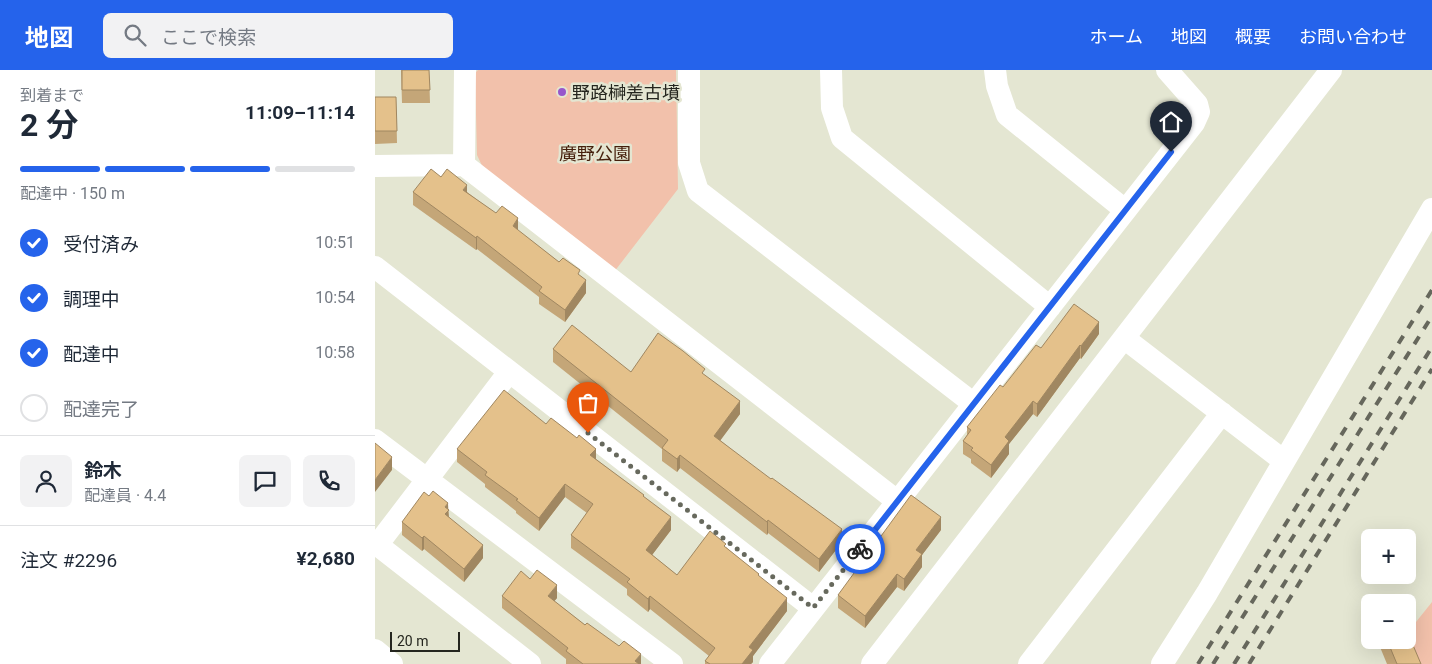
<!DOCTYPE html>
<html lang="ja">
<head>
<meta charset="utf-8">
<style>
	:root { --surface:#fff; --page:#f2f2f3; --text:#1f2937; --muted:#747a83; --line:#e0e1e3; --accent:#2563eb }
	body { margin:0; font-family:Roboto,"Noto Sans JP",sans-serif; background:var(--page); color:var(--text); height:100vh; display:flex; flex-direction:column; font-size:19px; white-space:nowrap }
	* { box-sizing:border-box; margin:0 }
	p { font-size:16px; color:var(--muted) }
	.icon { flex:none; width:28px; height:28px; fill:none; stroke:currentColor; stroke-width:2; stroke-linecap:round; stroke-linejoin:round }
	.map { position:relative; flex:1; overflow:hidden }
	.drawer { display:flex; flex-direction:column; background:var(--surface); width:375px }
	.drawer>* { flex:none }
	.buttons { position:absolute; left:986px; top:459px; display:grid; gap:10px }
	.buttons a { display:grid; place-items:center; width:55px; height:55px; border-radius:8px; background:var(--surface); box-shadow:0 5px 20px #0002; font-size:25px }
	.scale { position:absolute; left:15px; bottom:12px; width:70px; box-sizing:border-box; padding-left:5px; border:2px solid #24251e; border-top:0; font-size:14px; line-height:18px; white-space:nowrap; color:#24251e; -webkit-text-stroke:4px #e4e6d2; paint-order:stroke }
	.pin { position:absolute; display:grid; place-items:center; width:42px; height:42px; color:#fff; margin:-51px -21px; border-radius:50% 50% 50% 0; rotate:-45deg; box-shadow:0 0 5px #0007 }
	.pin .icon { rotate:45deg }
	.courier { position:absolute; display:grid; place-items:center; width:50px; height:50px; margin:-25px; border:4px solid #2563eb; border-radius:50%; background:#fff; color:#222; box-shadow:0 1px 6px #0007 }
	.summary em { font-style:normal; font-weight:700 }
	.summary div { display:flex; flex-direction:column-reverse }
	.summary { display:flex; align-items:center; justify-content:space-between; height:85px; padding:0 20px }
	h1 { font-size:32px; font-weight:700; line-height:38px }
	.bar { display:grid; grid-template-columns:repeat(4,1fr); gap:8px 5px; align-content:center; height:60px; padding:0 20px }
	.bar i { height:6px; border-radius:4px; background:var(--line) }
	.bar .active { background:var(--accent) }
	.bar p { grid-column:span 4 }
	.line { display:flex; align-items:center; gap:12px; padding:0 20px; border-top:1px solid var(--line) }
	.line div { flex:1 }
	.round { display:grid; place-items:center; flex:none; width:52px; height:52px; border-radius:8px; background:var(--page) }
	ol { padding:0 20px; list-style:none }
	li { display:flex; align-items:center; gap:15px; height:55px }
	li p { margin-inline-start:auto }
	li .icon { padding:5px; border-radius:50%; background:var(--accent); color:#fff; stroke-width:4 }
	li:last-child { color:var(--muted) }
	li i { width:28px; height:28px; border:2px solid var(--line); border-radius:50% }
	header { display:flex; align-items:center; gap:30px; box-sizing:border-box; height:70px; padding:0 25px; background:var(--accent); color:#fff }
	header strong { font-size:24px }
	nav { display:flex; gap:28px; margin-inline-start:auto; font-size:18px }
	.search { width:350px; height:45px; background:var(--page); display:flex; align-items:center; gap:12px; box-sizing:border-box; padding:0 18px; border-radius:8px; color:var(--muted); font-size:19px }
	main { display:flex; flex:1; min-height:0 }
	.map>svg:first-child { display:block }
	.green { fill:#f2c1ab }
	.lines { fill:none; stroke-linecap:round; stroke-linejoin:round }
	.minor { stroke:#fff; stroke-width:22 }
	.rail { stroke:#66675c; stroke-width:4; stroke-dasharray:9 9; stroke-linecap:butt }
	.wall { fill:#c4a678 }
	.shaded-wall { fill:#a08761 }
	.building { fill:#e4c18b; stroke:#a08761 }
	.done { stroke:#67695d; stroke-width:5; stroke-dasharray:0 9 }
	.route { stroke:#2563eb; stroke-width:6 }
	.poi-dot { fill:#9756cb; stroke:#e4e6d2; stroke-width:2 }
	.labels { text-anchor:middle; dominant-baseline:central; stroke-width:5; stroke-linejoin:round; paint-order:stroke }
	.poi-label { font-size:18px; fill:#24251e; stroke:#e4e6d2; text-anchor:start }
	.park-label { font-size:18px; fill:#451f0b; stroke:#e4e6d2 }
</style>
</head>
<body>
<header>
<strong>地図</strong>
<div class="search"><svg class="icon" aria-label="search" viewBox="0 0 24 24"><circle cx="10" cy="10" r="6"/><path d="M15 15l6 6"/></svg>ここで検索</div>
<nav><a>ホーム</a><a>地図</a><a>概要</a><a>お問い合わせ</a></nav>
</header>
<main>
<section class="drawer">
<div class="summary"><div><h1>2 分</h1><p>到着まで</p></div><em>11:09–11:14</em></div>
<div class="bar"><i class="active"></i><i class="active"></i><i class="active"></i><i></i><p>配達中 · 150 m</p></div>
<ol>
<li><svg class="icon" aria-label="check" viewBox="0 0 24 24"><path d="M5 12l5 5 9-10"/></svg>受付済み<p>10:51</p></li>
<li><svg class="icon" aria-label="check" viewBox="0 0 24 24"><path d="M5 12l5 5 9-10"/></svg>調理中<p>10:54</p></li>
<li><svg class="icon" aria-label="check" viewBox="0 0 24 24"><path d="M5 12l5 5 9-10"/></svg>配達中<p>10:58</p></li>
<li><i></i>配達完了</li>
</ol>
<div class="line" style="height:90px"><a class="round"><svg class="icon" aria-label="person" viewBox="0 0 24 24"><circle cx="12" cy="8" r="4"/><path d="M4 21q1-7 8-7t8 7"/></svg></a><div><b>鈴木</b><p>配達員 · 4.4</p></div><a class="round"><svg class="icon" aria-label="chat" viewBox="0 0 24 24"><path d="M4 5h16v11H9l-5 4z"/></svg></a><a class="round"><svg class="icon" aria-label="phone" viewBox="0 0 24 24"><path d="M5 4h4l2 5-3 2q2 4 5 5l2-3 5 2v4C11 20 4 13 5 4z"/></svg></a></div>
<div class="line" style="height:65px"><div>注文 #2296</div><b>¥2,680</b></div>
</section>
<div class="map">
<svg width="1057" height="594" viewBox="0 0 1057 594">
	<rect width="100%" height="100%" fill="#e4e6d2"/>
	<path class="green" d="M103,0H301L303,119L239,202L110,102L102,85L100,3Z
		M1057,532V594H1042L1032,570L1033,562Z"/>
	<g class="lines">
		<path class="minor" d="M90,0L89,95L522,431
			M314,0V93L323,121L599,334
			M456,0L457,38L467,68L675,237
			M620,0L622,16L632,45L750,140
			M0,96L89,95
			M0,197L438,538
			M749,268L909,391
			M0,370L297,594
			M0,473L155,594
			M3,474L134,302
			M0,580L17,594
			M395,594L819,53L824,42L822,34L792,0
			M497,594L956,0
			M654,594L847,343
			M787,594L832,523L1057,139"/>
		<path class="rail" d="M823,594L1057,220
			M838,594L1057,246
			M859,594L1057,277
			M874,594L1057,299"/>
	</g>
	<path class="wall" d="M26,0H54L55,33H27Z
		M0,27H21L22,73L0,74Z
		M66,107L92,122L184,192L205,206L211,223L190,252L164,234V227L102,179L101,180L38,135V122Z
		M724,264L706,289L705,288L662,347L658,344L634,374V384L616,408L596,393V389L588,384V371L592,365V357L628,317Z
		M178,279L256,302L330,305L365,344L345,370L467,472L444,502L393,463L392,465L305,398L302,402L287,391V379L178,292Z
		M171,354L221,389L269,427L296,460L277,485L302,505L351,477L384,506L412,541L378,586V592L376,594H330V591L334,586L275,539L273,542L252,525V519L196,478V465L212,443L190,427L164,461L141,443V441L110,417V414L82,392V379Z
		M73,439L74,447L108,488L89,512L49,479L47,481L27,465V452Z
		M566,460L547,485V497L529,521L522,517L490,558L463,538V525Z
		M127,526L182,528L179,531L210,555L266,594H191V589L127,538Z
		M1005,570H1032L1046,594H1012L1005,577Z"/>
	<path class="shaded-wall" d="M92,115V128L88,120Z
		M143,148V161L138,156Z
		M102,166V179L101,180V168Z
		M211,210V223L190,252V240Z
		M724,252V264L706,289V276Z
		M705,275V288L662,347V334Z
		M365,331V344L339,379V366Z
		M658,331V344L634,374V384L616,408V395L630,367Z
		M221,379V392L215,385Z
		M305,385V398L302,402V389Z
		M17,387V400L0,422V410Z
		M190,414V427L164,461V448Z
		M73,433L74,453L70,457V437Z
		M296,447V460L271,493V480Z
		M566,447V460L547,485V497L529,521V509L541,480Z
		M393,450V463L392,465V452Z
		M467,459V472L444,502V489Z
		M49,466V479L47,481V468Z
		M108,475V488L89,512V499Z
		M522,504V517L490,558V546Z
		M182,515V528L173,539V526Z
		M275,526V539L273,542V529Z
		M412,528V541L378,586V592L376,594H367L374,577Z
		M266,584V594H260V591Z"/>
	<path class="building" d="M27,0H54L55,20H27Z
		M0,27H21L22,61H0Z
		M56,99L66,107L72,99L92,115L88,120L121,143L127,136L143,148L138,156L184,192L188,188L205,200L203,204L211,210L190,240L164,221L167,217L102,166L101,168L38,122Z
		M699,234L724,252L706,276L705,275L662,334L658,331L630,367L634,371L616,395L596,380L598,378L588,371L596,360L592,357L625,315L628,317L661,275L666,278Z
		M197,255L256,302L283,263L308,281L330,299L327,303L365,331L339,366L396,409L397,408L467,459L444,489L393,450L392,452L305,385L302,389L287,378L293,370L178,279Z
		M129,320L171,354L176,348L202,368L204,365L221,379L215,385L269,425L268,426L296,447L271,480L302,505L335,461L351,474L349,476L384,504L383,505L412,528L374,577L378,580L367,594H335L330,591L340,578L275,526L273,529L252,512L255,509L196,465L218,434L190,414L164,448L141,430L143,429L110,405L112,402L82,379Z
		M0,373L17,387L0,410Z
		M58,421L73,433L70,437L74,440L70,444L108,475L89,499L49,466L47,468L27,452L49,422L54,426Z
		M536,425L566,447L541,480L547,484L529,509L522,504L490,546L463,525Z
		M162,500L182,515L173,526L210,555L212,553L244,576L249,571L266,584L260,591L264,594H208L191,581L193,578L127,526L146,501L155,509Z
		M1032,561L1046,594H1022L1012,570H1032Z"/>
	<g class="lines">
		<path class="done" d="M213,363L438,538L485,479"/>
		<path class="route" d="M485,479L796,82"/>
	</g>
	<circle class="poi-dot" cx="187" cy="22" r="5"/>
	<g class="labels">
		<g class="poi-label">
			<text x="197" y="22">野路榊差古墳</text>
		</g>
		<g class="park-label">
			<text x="220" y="83">廣野公園</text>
		</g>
	</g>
</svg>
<div class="buttons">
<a>+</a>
<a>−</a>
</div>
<div class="scale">20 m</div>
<div class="pin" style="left:213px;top:363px;background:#ea580c"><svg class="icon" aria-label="bag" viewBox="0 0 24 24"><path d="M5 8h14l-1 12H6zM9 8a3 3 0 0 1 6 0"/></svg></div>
<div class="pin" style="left:796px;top:82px;background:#1f2937"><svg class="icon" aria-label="home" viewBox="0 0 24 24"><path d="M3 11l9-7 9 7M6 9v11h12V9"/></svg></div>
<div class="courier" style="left:485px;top:479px"><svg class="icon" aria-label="bike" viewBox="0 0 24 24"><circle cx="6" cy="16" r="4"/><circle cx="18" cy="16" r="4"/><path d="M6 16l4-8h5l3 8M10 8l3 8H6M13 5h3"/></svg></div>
</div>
</main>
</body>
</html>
